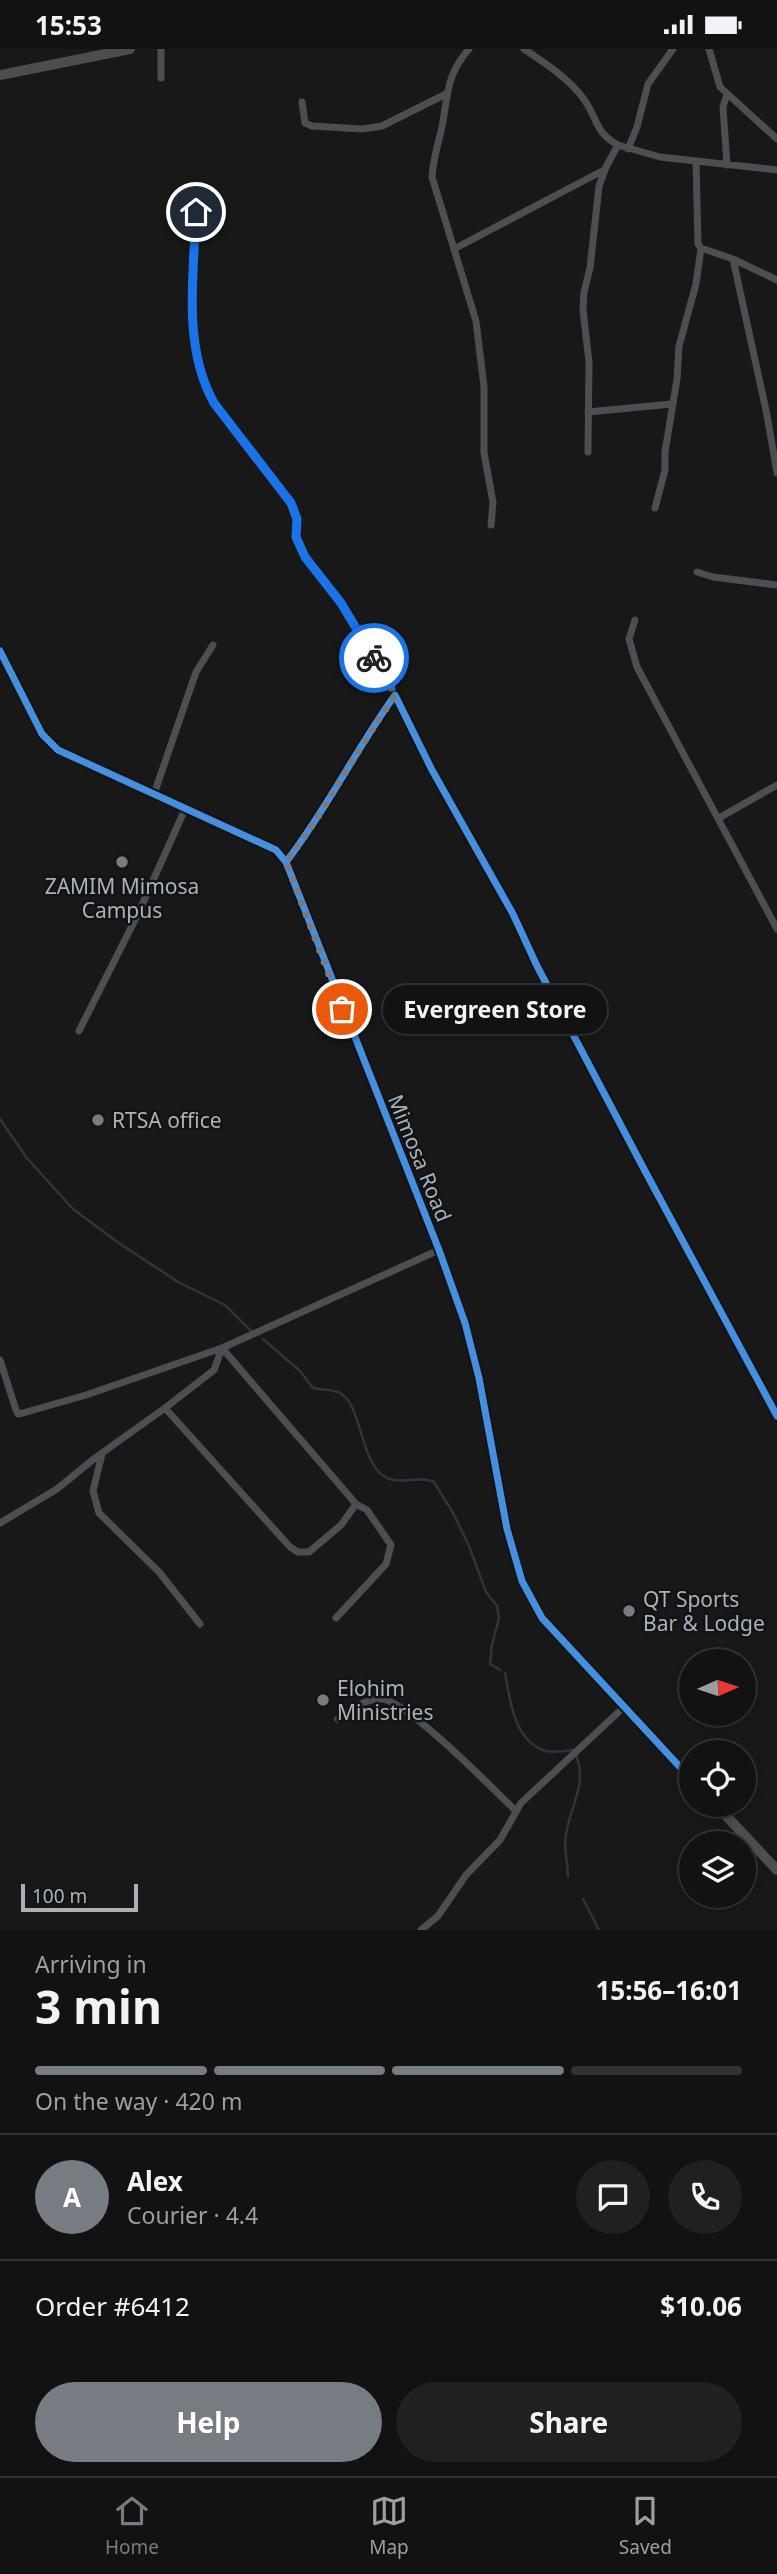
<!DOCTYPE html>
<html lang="en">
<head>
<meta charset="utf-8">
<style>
	:root { --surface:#121213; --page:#1f2021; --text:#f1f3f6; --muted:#9c9ea0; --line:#313233; --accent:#767c82 }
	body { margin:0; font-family:"Noto Sans",sans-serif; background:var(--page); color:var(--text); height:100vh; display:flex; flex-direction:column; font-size:26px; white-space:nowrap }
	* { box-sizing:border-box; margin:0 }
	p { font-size:23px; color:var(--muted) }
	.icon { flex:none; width:38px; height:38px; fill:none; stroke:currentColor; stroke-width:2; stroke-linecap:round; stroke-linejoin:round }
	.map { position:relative; height:1881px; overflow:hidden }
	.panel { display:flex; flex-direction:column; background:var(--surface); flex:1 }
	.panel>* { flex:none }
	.needle { width:46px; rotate:87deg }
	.controls { position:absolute; left:679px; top:1600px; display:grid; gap:14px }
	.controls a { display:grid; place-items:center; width:77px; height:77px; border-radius:50%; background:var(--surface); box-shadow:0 4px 10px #0003,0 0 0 2px var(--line); font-size:35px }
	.scale { position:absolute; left:21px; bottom:18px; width:117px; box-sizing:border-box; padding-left:7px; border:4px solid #a9b2ba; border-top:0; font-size:19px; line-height:24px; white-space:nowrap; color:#a9b2ba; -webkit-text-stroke:5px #121315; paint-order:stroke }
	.pin { position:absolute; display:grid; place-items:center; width:60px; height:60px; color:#fff; margin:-30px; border:4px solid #fff; border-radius:50%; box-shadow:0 2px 7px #0007 }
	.courier { position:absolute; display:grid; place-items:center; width:70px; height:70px; margin:-35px; border:5px solid #1a73e8; border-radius:50%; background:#fff; color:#222; box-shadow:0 2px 9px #0007 }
	.bubble { position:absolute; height:49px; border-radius:24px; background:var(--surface); box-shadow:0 4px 10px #0003,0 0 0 2px var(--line); font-size:23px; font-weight:700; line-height:49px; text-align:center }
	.head em { font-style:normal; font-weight:700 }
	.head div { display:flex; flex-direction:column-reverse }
	.head { display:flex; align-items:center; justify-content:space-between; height:119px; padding:0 35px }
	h1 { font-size:46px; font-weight:700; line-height:52px }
	.bar { display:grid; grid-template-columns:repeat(4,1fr); gap:10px 7px; align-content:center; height:84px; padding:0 35px }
	.bar i { height:9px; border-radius:5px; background:var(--line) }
	.bar .on { background:var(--accent) }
	.bar p { grid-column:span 4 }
	.line { display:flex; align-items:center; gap:18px; padding:0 35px; border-top:2px solid var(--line) }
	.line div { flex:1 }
	.round { display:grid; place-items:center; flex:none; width:74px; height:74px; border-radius:37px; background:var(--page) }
	.action { display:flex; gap:14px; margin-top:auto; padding:14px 35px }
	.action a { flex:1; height:80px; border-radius:42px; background:var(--accent); color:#fff; font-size:28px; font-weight:700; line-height:80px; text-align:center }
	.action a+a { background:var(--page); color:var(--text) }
	.status { display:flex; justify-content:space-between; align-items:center; height:49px; padding:0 35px; background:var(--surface); direction:ltr }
	.status svg { height:19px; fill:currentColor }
	.tab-bar { display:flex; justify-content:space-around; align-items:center; height:98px; border-top:2px solid var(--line); background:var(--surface); font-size:19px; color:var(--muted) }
	.tab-bar a { display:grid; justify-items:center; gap:4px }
	.tab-bar .on { color:var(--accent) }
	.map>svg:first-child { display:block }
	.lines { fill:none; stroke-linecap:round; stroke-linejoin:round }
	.stream { stroke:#2b373b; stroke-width:2.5 }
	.street { stroke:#4c4f52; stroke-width:7 }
	.secondary { stroke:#4b4d50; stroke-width:10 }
	.cycleway-casing { stroke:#121315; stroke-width:11 }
	.cycleway { stroke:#468fdf; stroke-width:7 }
	.done { stroke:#767c82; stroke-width:7; stroke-dasharray:0 12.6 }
	.route { stroke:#1a73e8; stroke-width:9 }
	.poi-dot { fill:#767c82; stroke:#121315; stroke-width:2.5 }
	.labels { text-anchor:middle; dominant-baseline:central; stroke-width:5; stroke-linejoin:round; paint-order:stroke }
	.poi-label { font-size:21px; fill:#a9b2ba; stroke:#121315; text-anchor:start }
	.street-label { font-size:21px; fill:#a9b2ba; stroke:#121315 }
</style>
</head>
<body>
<div class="status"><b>15:53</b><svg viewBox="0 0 49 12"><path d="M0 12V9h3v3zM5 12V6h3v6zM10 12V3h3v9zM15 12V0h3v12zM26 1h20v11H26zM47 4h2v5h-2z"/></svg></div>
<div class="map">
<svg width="777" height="1881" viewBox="0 0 777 1881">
	<rect width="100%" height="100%" fill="#181819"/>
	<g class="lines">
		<path class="stream" d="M0,1070L26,1108L73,1160L116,1192L178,1233L225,1256L251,1282
			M263,1290L300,1322L313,1339C321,1341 333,1340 340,1344C361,1355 360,1407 381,1425C398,1439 416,1425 434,1433L453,1464L469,1497L486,1543L497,1557L499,1569L492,1596L490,1615L500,1621
			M505,1624C510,1651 514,1693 546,1702C555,1704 565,1702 574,1701
			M568,1828C568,1817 565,1805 565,1794C566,1762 589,1739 576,1706
			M583,1850L599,1881"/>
		<path class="street" d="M161,0V29
			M469,0C446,26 448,46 442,78C438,95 433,110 432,128L476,272L484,338V404L493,453L491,476
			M524,0C545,14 568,29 583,49C598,69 594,83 618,96
			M709,0L720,38L777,90
			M727,45L723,58L727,116
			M302,53L305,74L312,77L362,80L382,77L446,45
			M628,100L637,78L648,35L673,0
			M196,163C193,225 182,297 214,354L291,454L297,470L296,488L305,507L341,554L395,646
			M701,199L733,210L777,231
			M454,200L604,121
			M733,210L767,366L777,424
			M588,363L672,355
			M588,403L589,313L583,261L584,243L590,219L599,137L606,118L618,96L660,108L777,121
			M655,459L665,421V403L677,330L679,297L696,235L701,199L698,195L696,112
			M697,523L713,528L777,536
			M635,571L629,590L637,618L777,880
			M154,745L196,623L213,596
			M719,769L777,736
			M286,813C327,760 356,700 395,646L432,721L513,865L537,917L645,1122L777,1367
			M79,982L138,865L186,758
			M222,1299L356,1455L367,1461L391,1496L386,1515L336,1569
			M0,1311L16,1361L18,1365L23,1364L86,1346L222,1299L439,1201
			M165,1359L290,1498L298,1503H309L341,1476L356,1455
			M102,1405L93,1442L99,1464L159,1523L200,1575
			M0,1474L57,1440L95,1409L165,1359L214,1321L222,1299
			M338,1670C350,1662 365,1649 382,1650C406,1651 493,1740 516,1762
			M421,1881L438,1867L466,1826L500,1791L521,1754L624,1658"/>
		<path class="secondary" d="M0,26L130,0
			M0,602L42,685L58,701L276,801L286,813L439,1201L465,1274L479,1329L507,1480L522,1532L542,1569L691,1730
			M715,1755L777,1821"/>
		<g class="cycleway-casing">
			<path id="cycleway" d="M0,602L42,685L58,701L276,801L286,813L439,1201L465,1274L479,1329L507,1480L522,1532L542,1569L691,1730
				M286,813C327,760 356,700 395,646L432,721L513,865L537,917L645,1122L777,1367"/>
		</g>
		<use href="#cycleway" class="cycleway"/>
	</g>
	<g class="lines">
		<path class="done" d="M342,960L286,813C327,760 356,700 396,646L374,609"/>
		<path class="route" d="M196,163C194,225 182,297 214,354L291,454L297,470L296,488L305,508L341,554L374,609"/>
	</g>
	<g class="poi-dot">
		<circle cx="122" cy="813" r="7"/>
		<circle cx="98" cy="1071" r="7"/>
		<circle cx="629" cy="1562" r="7"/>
		<circle cx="323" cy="1651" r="7"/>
	</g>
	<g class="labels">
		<g class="poi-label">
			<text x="122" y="837" text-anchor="middle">ZAMIM Mimosa<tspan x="122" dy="24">Campus</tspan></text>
			<text x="112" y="1071">RTSA office</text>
			<text x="643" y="1550">QT Sports<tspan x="643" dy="24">Bar &amp; Lodge</tspan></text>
			<text x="337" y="1639">Elohim<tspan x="337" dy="24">Ministries</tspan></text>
		</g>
		<g class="street-label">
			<text transform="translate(420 1109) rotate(68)">Mimosa Road</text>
		</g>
	</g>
</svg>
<div class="controls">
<a><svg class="needle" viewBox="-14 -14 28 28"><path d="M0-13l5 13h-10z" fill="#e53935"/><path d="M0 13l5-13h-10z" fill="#9c9ea0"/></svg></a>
<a><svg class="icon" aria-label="locate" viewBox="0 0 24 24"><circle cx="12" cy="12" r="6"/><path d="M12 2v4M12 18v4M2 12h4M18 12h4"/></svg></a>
<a><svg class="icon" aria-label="layers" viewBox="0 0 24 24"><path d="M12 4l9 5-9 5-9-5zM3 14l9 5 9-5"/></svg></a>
</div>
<div class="scale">100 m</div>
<div class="pin" style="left:342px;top:960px;background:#ea580c"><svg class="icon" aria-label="bag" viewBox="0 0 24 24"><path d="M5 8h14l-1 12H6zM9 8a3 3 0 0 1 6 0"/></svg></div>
<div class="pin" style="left:196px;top:163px;background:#1f2937"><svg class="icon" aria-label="home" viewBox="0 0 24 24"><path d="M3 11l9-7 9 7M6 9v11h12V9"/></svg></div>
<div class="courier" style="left:374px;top:609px"><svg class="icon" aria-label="bike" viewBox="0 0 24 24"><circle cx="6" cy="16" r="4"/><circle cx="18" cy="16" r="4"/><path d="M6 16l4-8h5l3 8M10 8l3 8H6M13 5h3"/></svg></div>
<div class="bubble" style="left:383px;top:936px;width:224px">Evergreen Store</div>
</div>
<section class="panel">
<div class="head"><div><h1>3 min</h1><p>Arriving in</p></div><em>15:56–16:01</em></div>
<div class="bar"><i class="on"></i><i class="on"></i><i class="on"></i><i></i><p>On the way · 420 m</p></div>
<div class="line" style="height:126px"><b class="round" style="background:var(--accent);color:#fff">A</b><div><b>Alex</b><p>Courier · 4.4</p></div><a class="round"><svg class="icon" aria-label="chat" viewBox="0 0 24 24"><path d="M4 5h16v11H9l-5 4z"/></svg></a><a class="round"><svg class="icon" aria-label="phone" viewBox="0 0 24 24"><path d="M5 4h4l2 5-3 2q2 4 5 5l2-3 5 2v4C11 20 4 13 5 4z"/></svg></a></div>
<div class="line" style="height:91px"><div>Order #6412</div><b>$10.06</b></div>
<div class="action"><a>Help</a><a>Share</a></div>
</section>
<nav class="tab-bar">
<a class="on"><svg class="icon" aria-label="home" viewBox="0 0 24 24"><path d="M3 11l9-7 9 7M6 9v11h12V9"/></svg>Home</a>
<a><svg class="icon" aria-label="map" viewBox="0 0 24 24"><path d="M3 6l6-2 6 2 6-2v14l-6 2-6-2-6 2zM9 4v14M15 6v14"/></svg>Map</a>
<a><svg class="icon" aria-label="saved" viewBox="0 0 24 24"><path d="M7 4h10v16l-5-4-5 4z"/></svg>Saved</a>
</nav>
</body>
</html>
